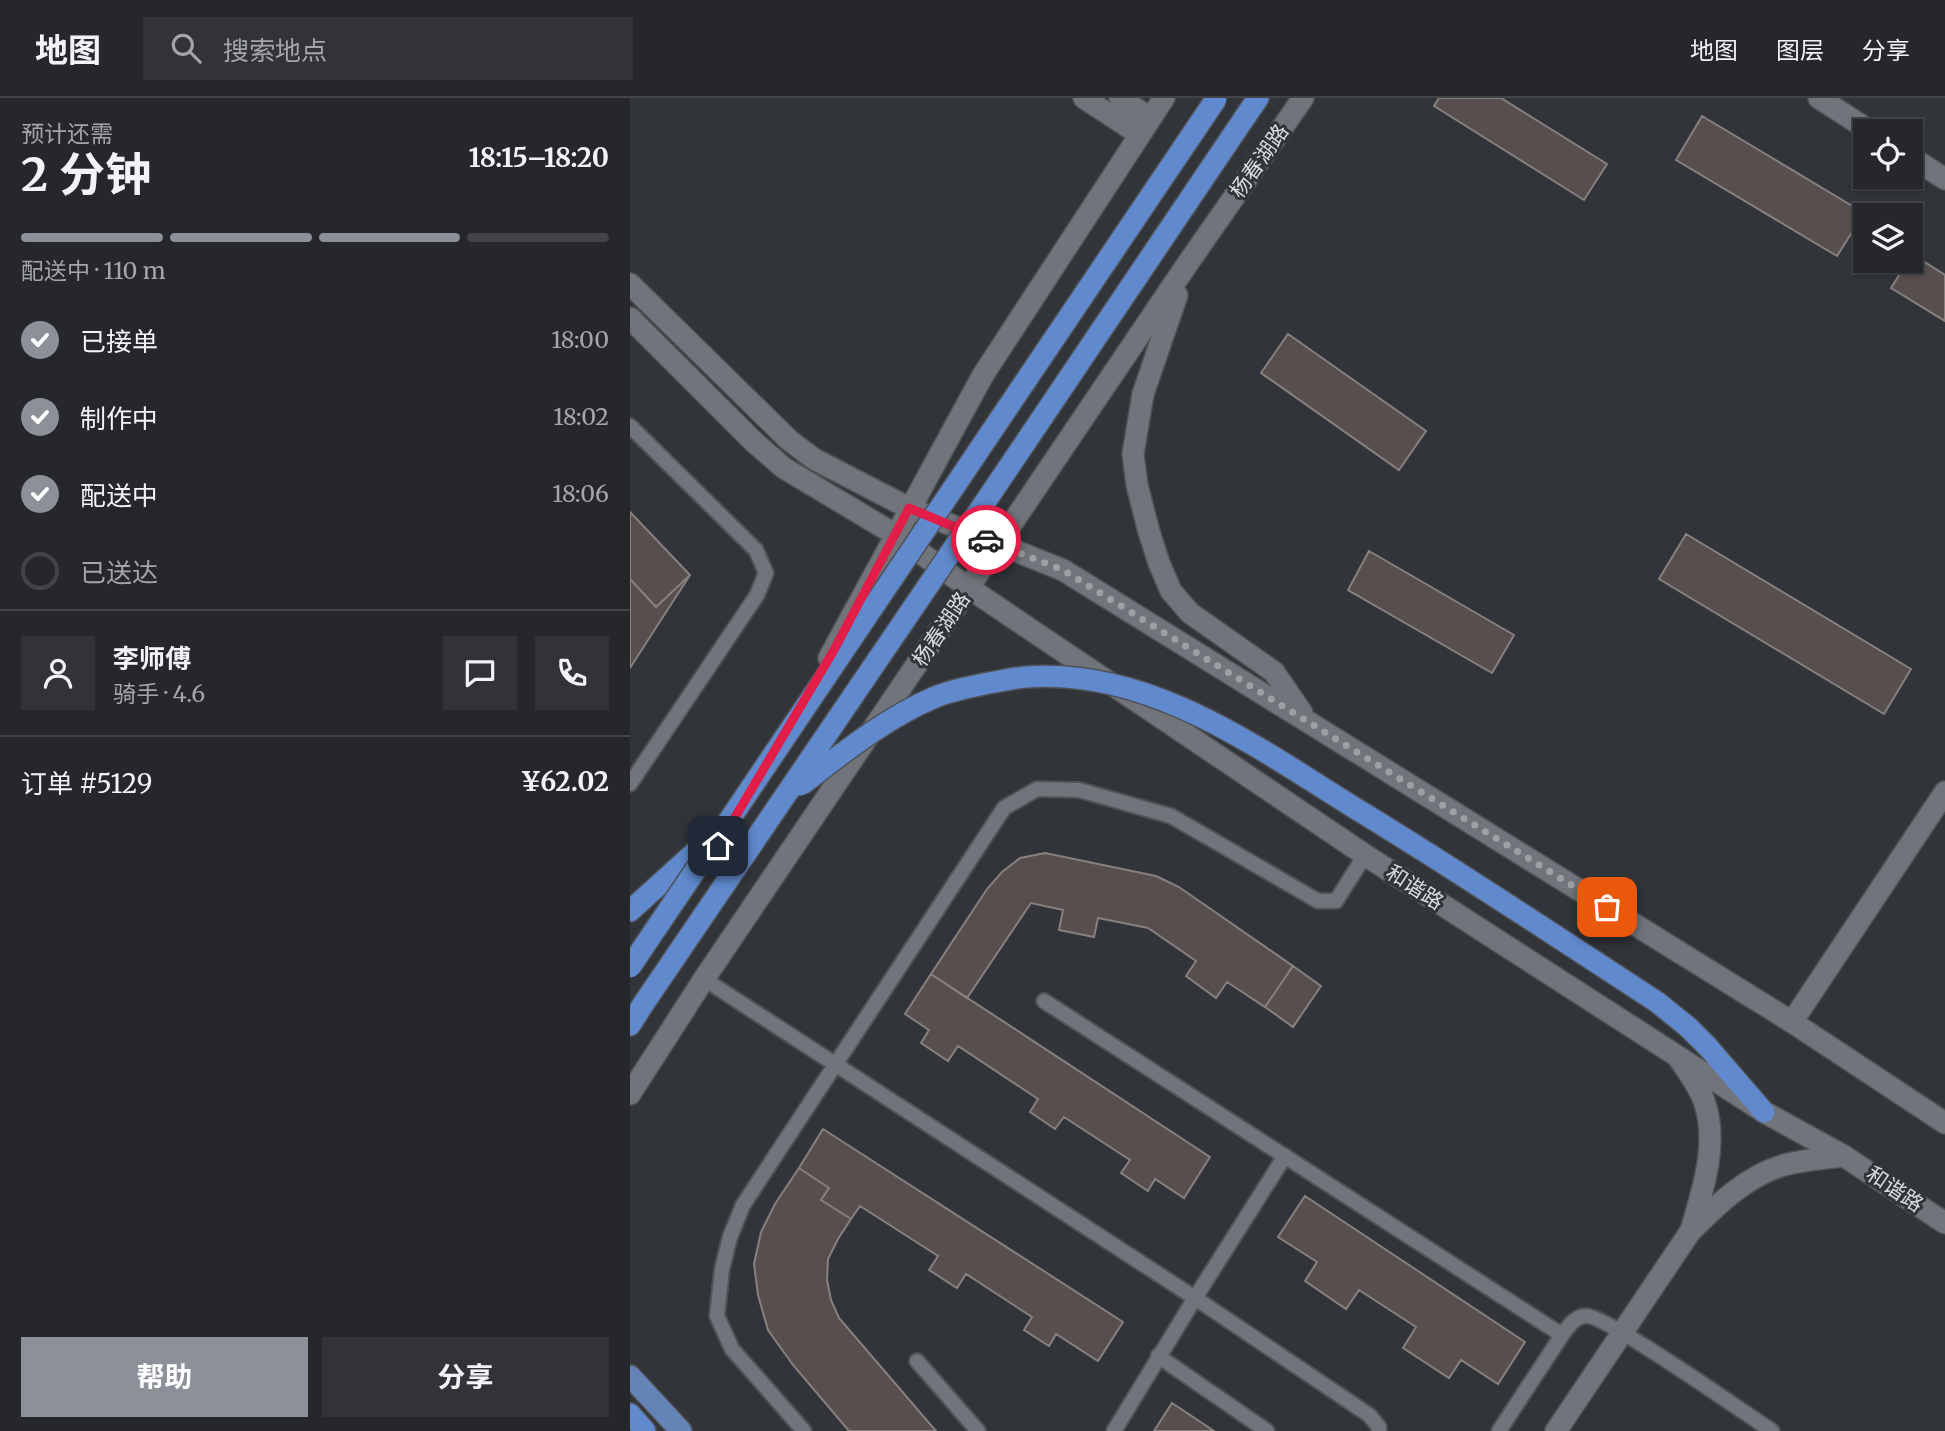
<!DOCTYPE html>
<html lang="zh">
<head>
<meta charset="utf-8">
<style>
	:root { --surface:#25272b; --page:#313337; --text:#f1f3f6; --muted:#a3a5a9; --line:#424447; --accent:#8c9099 }
	body { margin:0; font-family:Merriweather,"Noto Sans SC",serif; background:var(--page); color:var(--text); height:100vh; display:flex; flex-direction:column; font-size:26px; white-space:nowrap }
	* { box-sizing:border-box; margin:0 }
	p { font-size:23px; color:var(--muted) }
	.icon { flex:none; width:38px; height:38px; fill:none; stroke:currentColor; stroke-width:2; stroke-linecap:round; stroke-linejoin:round }
	.map { position:relative; flex:1; overflow:hidden }
	.details { display:flex; flex-direction:column; background:var(--surface); width:630px }
	.details>* { flex:none }
	.controls { position:absolute; left:1223px; top:21px; display:grid; gap:14px }
	.controls a { display:grid; place-items:center; width:70px; height:70px; border-radius:0px; background:var(--surface); box-shadow:0 2px 5px #0004,0 0 0 2px var(--line); font-size:35px }
	.pin { position:absolute; display:grid; place-items:center; width:60px; height:60px; color:#fff; margin:-30px; border-radius:14px; box-shadow:0 4px 10px #0006 }
	.courier { position:absolute; display:grid; place-items:center; width:70px; height:70px; margin:-35px; border:5px solid #e11d48; border-radius:50%; background:#fff; color:#222; box-shadow:0 2px 9px #0007 }
	.head em { font-style:normal; font-weight:700 }
	.head div { display:flex; flex-direction:column-reverse }
	.head { display:flex; align-items:center; justify-content:space-between; height:119px; padding:0 21px }
	h1 { font-size:46px; font-weight:700; line-height:52px }
	.bar { display:grid; grid-template-columns:repeat(4,1fr); gap:10px 7px; align-content:center; height:84px; padding:0 21px }
	.bar i { height:9px; border-radius:5px; background:var(--line) }
	.bar .active { background:var(--accent) }
	.bar p { grid-column:span 4 }
	.line { display:flex; align-items:center; gap:18px; padding:0 21px; border-top:2px solid var(--line) }
	.line div { flex:1 }
	.round { display:grid; place-items:center; flex:none; width:74px; height:74px; border-radius:0px; background:var(--page) }
	ol { padding:0 21px; list-style:none }
	li { display:flex; align-items:center; gap:21px; height:77px }
	li p { margin-inline-start:auto }
	li .icon { padding:7px; border-radius:50%; background:var(--accent); color:#fff; stroke-width:4 }
	li:last-child { color:var(--muted) }
	li i { width:38px; height:38px; border:4px solid var(--line); border-radius:50% }
	.button { display:flex; gap:14px; margin-top:auto; padding:14px 21px }
	.button a { flex:1; height:80px; border-radius:0px; background:var(--accent); color:#fff; font-size:28px; font-weight:700; line-height:80px; text-align:center }
	.button a+a { background:var(--page); color:var(--text) }
	header { display:flex; align-items:center; gap:42px; box-sizing:border-box; height:98px; padding:0 35px; background:var(--surface); border-bottom:2px solid var(--line) }
	header strong { font-size:33px }
	nav { display:flex; gap:38px; margin-inline-start:auto; font-size:24px }
	.search { width:490px; height:63px; background:var(--page); display:flex; align-items:center; gap:18px; box-sizing:border-box; padding:0 24px; border-radius:0px; color:var(--muted); font-size:26px }
	main { display:flex; flex:1; min-height:0 }
	.map>svg:first-child { display:block }
	.building { fill:#574f4e; stroke:#87807f; stroke-width:2 }
	.lines { fill:none; stroke-linecap:round; stroke-linejoin:round }
	.service-casing { stroke:#4f5156; stroke-width:18 }
	.minor-casing { stroke:#4f5156; stroke-width:24 }
	.secondary-casing { stroke:#4f5156; stroke-width:24 }
	.primary-casing { stroke:#4f5156; stroke-width:24 }
	.trunk-casing { stroke:#4f5156; stroke-width:24 }
	.service { stroke:#71747a; stroke-width:14 }
	.minor { stroke:#71747a; stroke-width:21 }
	.secondary { stroke:#71747a; stroke-width:21 }
	.primary { stroke:#6484b8; stroke-width:21 }
	.trunk { stroke:#608acd; stroke-width:21 }
	.trunk-bridge-casing { stroke:#4f5156; stroke-width:24; stroke-linecap:butt }
	.trunk-bridge { stroke:#608acd; stroke-width:21 }
	.done { stroke:#9ea1a4; stroke-width:7; stroke-dasharray:0 12.6 }
	.route { stroke:#e11d48; stroke-width:9 }
	.labels { text-anchor:middle; dominant-baseline:central; stroke-width:6; stroke-linejoin:round; paint-order:stroke }
	.street-label { font-size:21px; fill:#d9dbde; stroke:#313439 }
</style>
</head>
<body>
<header>
<strong>地图</strong>
<div class="search"><svg class="icon" aria-label="search" viewBox="0 0 24 24"><circle cx="10" cy="10" r="6"/><path d="M15 15l6 6"/></svg>搜索地点</div>
<nav><a>地图</a><a>图层</a><a>分享</a></nav>
</header>
<main>
<section class="details">
<div class="head"><div><h1>2 分钟</h1><p>预计还需</p></div><em>18:15–18:20</em></div>
<div class="bar"><i class="active"></i><i class="active"></i><i class="active"></i><i></i><p>配送中 · 110 m</p></div>
<ol>
<li><svg class="icon" aria-label="check" viewBox="0 0 24 24"><path d="M5 12l5 5 9-10"/></svg>已接单<p>18:00</p></li>
<li><svg class="icon" aria-label="check" viewBox="0 0 24 24"><path d="M5 12l5 5 9-10"/></svg>制作中<p>18:02</p></li>
<li><svg class="icon" aria-label="check" viewBox="0 0 24 24"><path d="M5 12l5 5 9-10"/></svg>配送中<p>18:06</p></li>
<li><i></i>已送达</li>
</ol>
<div class="line" style="height:126px"><a class="round"><svg class="icon" aria-label="person" viewBox="0 0 24 24"><circle cx="12" cy="8" r="4"/><path d="M4 21q1-7 8-7t8 7"/></svg></a><div><b>李师傅</b><p>骑手 · 4.6</p></div><a class="round"><svg class="icon" aria-label="chat" viewBox="0 0 24 24"><path d="M4 5h16v11H9l-5 4z"/></svg></a><a class="round"><svg class="icon" aria-label="phone" viewBox="0 0 24 24"><path d="M5 4h4l2 5-3 2q2 4 5 5l2-3 5 2v4C11 20 4 13 5 4z"/></svg></a></div>
<div class="line" style="height:91px"><div>订单 #5129</div><b>¥62.02</b></div>
<div class="button"><a>帮助</a><a>分享</a></div>
</section>
<div class="map">
<svg width="1315" height="1333" viewBox="0 0 1315 1333">
	<rect width="100%" height="100%" fill="#313439"/>
	<path class="building" d="M809,0H871L977,66L954,102L804,8Z
		M1072,18L1234,115L1207,158L1046,62Z
		M1282,156L1315,177V223L1261,190L1278,163H1281Z
		M658,236L796,333L769,372L631,275Z
		M0,414L60,477L26,509L1,482L0,483Z
		M1056,436L1281,571L1254,616L1029,481Z
		M739,453L884,537L862,575L718,492Z
		M60,477L0,570V483L1,482L26,509Z
		M415,755L526,778L549,789L663,868L635,909L597,884L586,900L556,878L566,863L518,830L468,820L464,839L429,832L433,812L401,805L337,900L301,876L357,791L372,774L390,760Z
		M663,868L691,888L663,929L635,909Z
		M301,876L580,1059L554,1100L525,1081L518,1093L491,1075L500,1062L434,1019L425,1031L400,1014L408,1001L328,948L318,963L291,945L299,932L275,916Z
		M193,1031L493,1224L468,1263L426,1236L419,1248L394,1232L402,1219L336,1176L327,1190L299,1172L308,1158L230,1108L221,1121L191,1102L199,1090L169,1070Z
		M169,1070L199,1090L191,1102L221,1121L208,1141L198,1161L197,1182L201,1202L209,1220L306,1333H219L163,1267L138,1232L128,1197L124,1166L131,1134L145,1106Z
		M675,1098L895,1244L868,1286L831,1262L819,1280L773,1250L786,1229L729,1192L716,1211L675,1183L687,1164L648,1139Z
		M542,1305L584,1333H524Z"/>
	<g class="lines">
		<g class="service-casing">
			<path id="service" d="M0,328L126,452L136,475L127,497L0,686
				M74,881L565,1200L655,1058
				M414,903L932,1237
				M528,1258L637,1333
				M287,1263L348,1333
				M174,1333L102,1251L87,1218L92,1171L100,1139L113,1107L374,710L407,691L449,692L541,718L688,803H706L735,757
				M484,1333L565,1200L739,1317L749,1329V1333
				M869,1333L932,1237C938,1229 945,1218 956,1218C974,1216 1116,1316 1142,1333"/>
		</g>
		<g class="minor-casing">
			<path id="minor" d="M454,0L509,36
				M490,0L520,20
				M1189,0L1240,33
				M1281,59L1315,81
				M0,186L159,342L184,361L279,410
				M0,220L123,343L154,370L266,437
				M1162,924L1315,694
				M1048,959C1058,974 1070,989 1075,1006C1088,1046 1073,1091 1062,1129
				M926,1333L1060,1134C1087,1107 1116,1078 1154,1067C1173,1062 1194,1060 1214,1058"/>
		</g>
		<g class="secondary-casing">
			<path id="secondary" d="M547,197L513,296L503,356L507,387L519,434L529,465L541,493L560,515L644,574L672,615
				M279,410L433,472L1162,924L1315,1025
				M266,437L339,490L735,757L1134,1014L1214,1058L1315,1125
				M199,560L353,277L534,0
				M0,996L74,881L556,168L673,0"/>
		</g>
		<g class="primary-casing">
			<path id="primary" d="M0,1278L51,1333"/>
		</g>
		<g class="trunk-casing">
			<path id="trunk" d="M613,22L628,0
				M0,813L84,737
				M1027,904L1058,929L1077,948L1134,1014
				M0,927L14,905
				M0,1316L15,1333"/>
		</g>
		<use href="#service" class="service"/>
		<use href="#minor" class="minor"/>
		<use href="#secondary" class="secondary"/>
		<use href="#primary" class="primary"/>
		<use href="#trunk" class="trunk"/>
		<g class="trunk-bridge-casing">
			<path id="trunk-bridge" d="M171,687C213,655 254,621 303,600C321,592 340,589 359,585C371,583 384,580 396,579C521,569 632,653 733,715C833,776 930,841 1027,904
				M0,869L586,1
				M14,905L366,388L613,22"/>
		</g>
		<use href="#trunk-bridge" class="trunk-bridge"/>
	</g>
	<g class="lines">
		<path class="done" d="M356,442L433,472L977,809"/>
		<path class="route" d="M88,748L204,552L279,410L356,442"/>
	</g>
	<g class="labels">
		<g class="street-label">
			<text transform="translate(629 63) rotate(-55)">杨春湖路</text>
			<text transform="translate(311 531) rotate(-56)">杨春湖路</text>
			<text transform="translate(785 789) rotate(33)">和谐路</text>
			<text transform="translate(1265 1091) rotate(34)">和谐路</text>
		</g>
	</g>
</svg>
<div class="controls">
<a><svg class="icon" aria-label="locate" viewBox="0 0 24 24"><circle cx="12" cy="12" r="6"/><path d="M12 2v4M12 18v4M2 12h4M18 12h4"/></svg></a>
<a><svg class="icon" aria-label="layers" viewBox="0 0 24 24"><path d="M12 4l9 5-9 5-9-5zM3 14l9 5 9-5"/></svg></a>
</div>
<div class="pin" style="left:977px;top:809px;background:#ea580c"><svg class="icon" aria-label="bag" viewBox="0 0 24 24"><path d="M5 8h14l-1 12H6zM9 8a3 3 0 0 1 6 0"/></svg></div>
<div class="pin" style="left:88px;top:748px;background:#1f2937"><svg class="icon" aria-label="home" viewBox="0 0 24 24"><path d="M3 11l9-7 9 7M6 9v11h12V9"/></svg></div>
<div class="courier" style="left:356px;top:442px"><svg class="icon" aria-label="car" viewBox="0 0 24 24"><path d="M5 17H2v-5l4-1 3-4h7l3 4 3 1v5h-3M9 17h6M6 11h13"/><circle cx="7" cy="17" r="2"/><circle cx="17" cy="17" r="2"/></svg></div>
</div>
</main>
</body>
</html>
